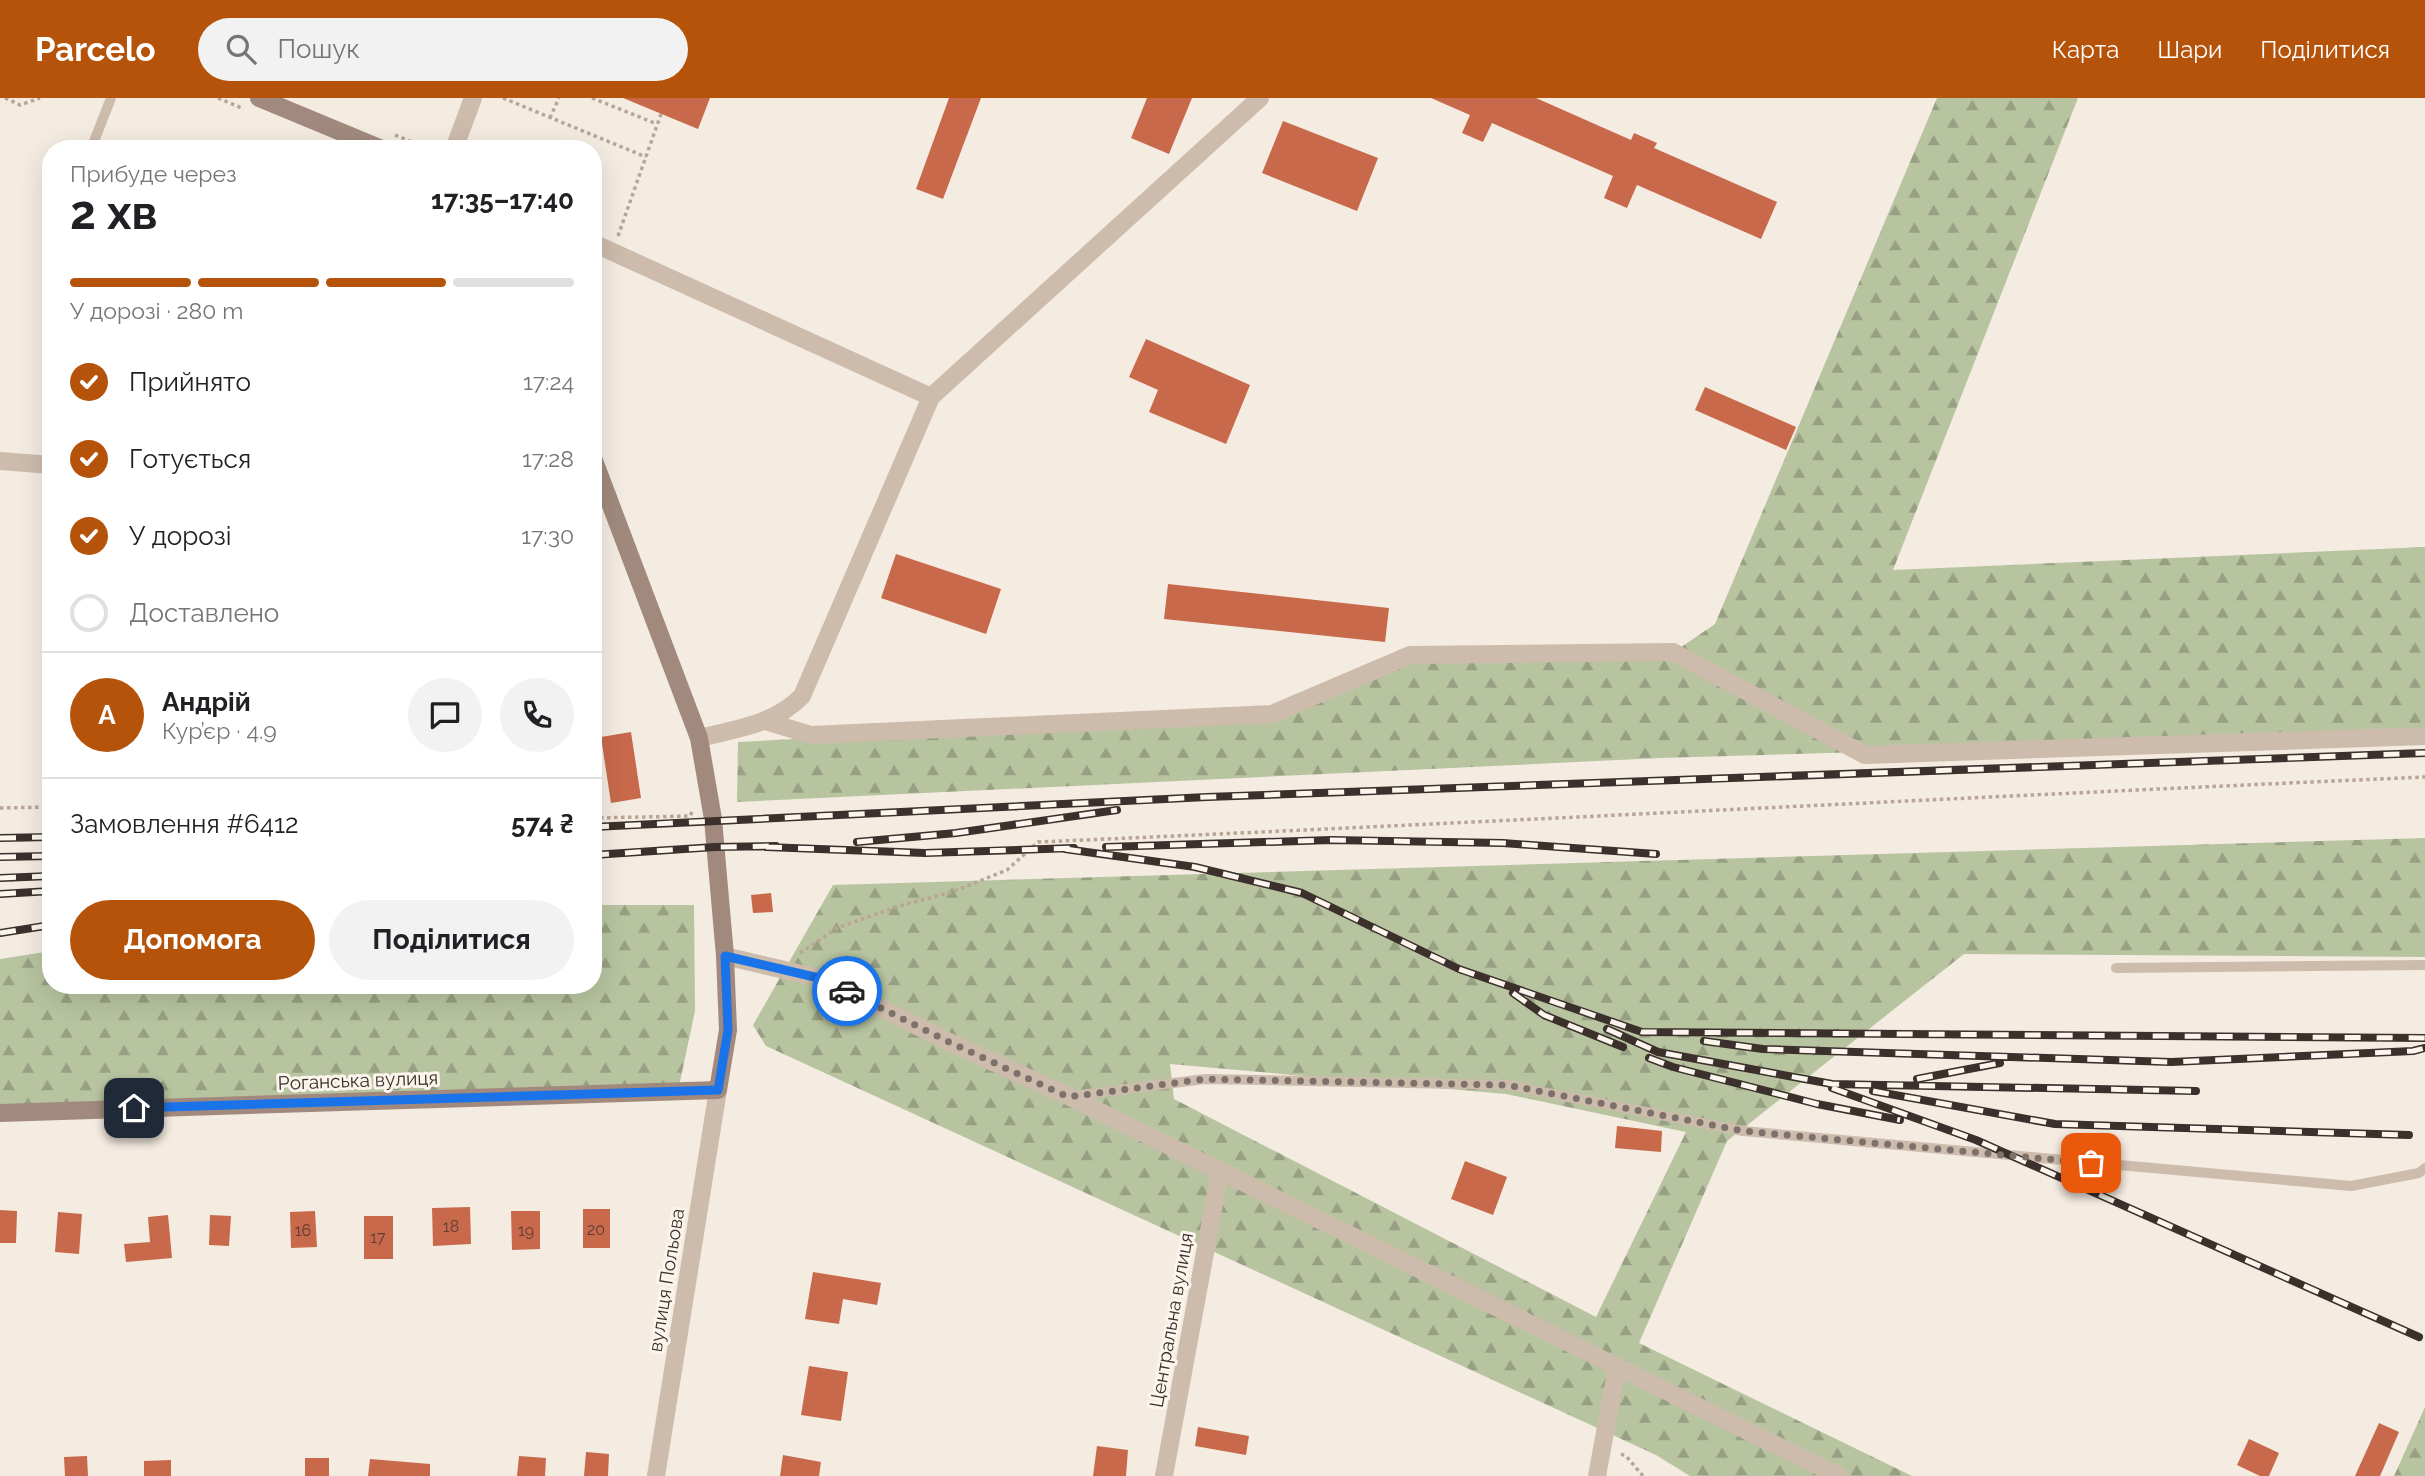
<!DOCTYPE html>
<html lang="uk">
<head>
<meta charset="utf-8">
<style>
	:root { --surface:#fff; --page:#f2f2f2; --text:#202124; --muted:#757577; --line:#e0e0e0; --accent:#b45309 }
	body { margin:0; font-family:Raleway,sans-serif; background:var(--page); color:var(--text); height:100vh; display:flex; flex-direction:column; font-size:26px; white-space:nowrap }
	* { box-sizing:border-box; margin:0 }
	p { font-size:23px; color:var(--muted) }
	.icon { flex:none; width:38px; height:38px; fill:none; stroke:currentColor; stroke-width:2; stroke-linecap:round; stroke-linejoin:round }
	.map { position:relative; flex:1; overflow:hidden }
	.drawer { position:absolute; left:42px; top:42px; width:560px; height:854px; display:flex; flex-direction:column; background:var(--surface); border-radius:28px; box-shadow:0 7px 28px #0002 }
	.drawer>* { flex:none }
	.pin { position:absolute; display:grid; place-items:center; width:60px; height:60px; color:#fff; margin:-30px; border-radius:14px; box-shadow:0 4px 10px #0006 }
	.courier { position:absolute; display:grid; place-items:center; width:70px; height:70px; margin:-35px; border:5px solid #1a73e8; border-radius:50%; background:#fff; color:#222; box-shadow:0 2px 9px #0007 }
	.summary em { font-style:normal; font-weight:700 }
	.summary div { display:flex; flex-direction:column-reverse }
	.summary { display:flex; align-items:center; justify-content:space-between; height:119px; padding:0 28px }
	h1 { font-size:46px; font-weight:700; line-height:52px }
	.bar { display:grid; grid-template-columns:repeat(4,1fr); gap:10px 7px; align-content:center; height:84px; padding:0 28px }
	.bar i { height:9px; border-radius:5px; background:var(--line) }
	.bar .current { background:var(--accent) }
	.bar p { grid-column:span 4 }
	.line { display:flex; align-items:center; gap:18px; padding:0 28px; border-top:2px solid var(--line) }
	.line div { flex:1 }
	.round { display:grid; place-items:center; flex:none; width:74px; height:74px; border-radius:37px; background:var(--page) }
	ol { padding:0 28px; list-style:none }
	li { display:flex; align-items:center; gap:21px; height:77px }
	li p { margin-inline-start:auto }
	li .icon { padding:7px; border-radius:50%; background:var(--accent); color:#fff; stroke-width:4 }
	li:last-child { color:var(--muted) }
	li i { width:38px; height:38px; border:4px solid var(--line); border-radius:50% }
	.primary-button { display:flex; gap:14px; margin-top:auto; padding:14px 28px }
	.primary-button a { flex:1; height:80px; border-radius:42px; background:var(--accent); color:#fff; font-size:28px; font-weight:700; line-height:80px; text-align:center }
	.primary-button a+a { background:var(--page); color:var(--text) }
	header { display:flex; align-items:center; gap:42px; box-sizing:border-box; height:98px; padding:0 35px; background:var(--accent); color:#fff }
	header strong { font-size:33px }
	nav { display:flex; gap:38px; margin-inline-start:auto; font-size:24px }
	.search { width:490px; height:63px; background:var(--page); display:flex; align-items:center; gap:18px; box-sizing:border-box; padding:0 24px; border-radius:38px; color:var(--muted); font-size:26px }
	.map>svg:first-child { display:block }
	.forest { fill:url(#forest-firs); fill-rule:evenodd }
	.building { fill:#c8694b }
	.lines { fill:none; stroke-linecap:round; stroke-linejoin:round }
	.path { stroke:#b9a596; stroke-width:3.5; stroke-dasharray:3.5 3.5; stroke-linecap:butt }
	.lane { stroke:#cdbbac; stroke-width:10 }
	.street { stroke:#cdbbac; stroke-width:18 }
	.secondary { stroke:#a18a7d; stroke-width:18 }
	.rail-casing { stroke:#3b302b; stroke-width:8 }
	.rail { stroke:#fbf5ee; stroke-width:5; stroke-dasharray:16; stroke-linecap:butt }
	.done { stroke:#7c716b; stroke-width:7; stroke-dasharray:0 12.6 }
	.route { stroke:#1a73e8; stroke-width:9 }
	.labels { text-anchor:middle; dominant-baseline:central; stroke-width:6; stroke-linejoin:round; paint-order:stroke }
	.number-label { font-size:16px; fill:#5e3e33 }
	.street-label { font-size:19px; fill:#3b302b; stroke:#fbf5ee }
</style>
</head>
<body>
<header>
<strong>Parcelo</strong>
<div class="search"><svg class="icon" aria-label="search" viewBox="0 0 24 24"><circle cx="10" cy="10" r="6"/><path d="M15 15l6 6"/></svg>Пошук</div>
<nav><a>Карта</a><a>Шари</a><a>Поділитися</a></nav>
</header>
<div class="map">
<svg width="2425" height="1378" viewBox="0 0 2425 1378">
	<defs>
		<pattern id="forest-firs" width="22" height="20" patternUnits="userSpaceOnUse" patternTransform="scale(1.75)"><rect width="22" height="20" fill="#b8c4a0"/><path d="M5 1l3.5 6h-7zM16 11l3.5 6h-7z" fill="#97a083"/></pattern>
	</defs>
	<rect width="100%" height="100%" fill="#f4ebe1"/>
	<path class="forest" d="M1937,0H2078L1893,472L2425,449V637L1660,660L737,704L738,644L1271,616L1410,557L1674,554L1715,526Z
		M2425,740V859L1964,856L1727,1043L1639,1245L1912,1378H1690L1656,1357L766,948L753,927L833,787ZM1170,966L1506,996L1686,1034L1596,1219L1174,1001Z
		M593,807H694L695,913L678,993L0,1015V861L51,853V887H593Z
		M2425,1309V1378H2394Z"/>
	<path class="building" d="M623,0H710L698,31Z
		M949,0H981L943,101L916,91Z
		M1147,0H1192L1169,56L1131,40Z
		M1431,0H1536L1631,42L1634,35L1657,45L1654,50L1777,104L1761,141L1637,87L1627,110L1604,100L1613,78L1492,25L1483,44L1462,35L1470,17Z
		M1283,23L1378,60L1357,113L1262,75Z
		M1146,241L1250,287L1226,346L1149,314L1158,292L1129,279Z
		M1705,289L1796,329L1786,352L1695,312Z
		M896,456L1001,491L986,536L881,500Z
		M1168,486L1389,510L1385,544L1164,521Z
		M631,634L641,700L611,705L601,639Z
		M771,795L773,814L753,815L751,797Z
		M1617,1028L1662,1033L1661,1054L1615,1050Z
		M1465,1063L1507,1079L1493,1117L1451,1101Z
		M470,1109L471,1146L433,1148L432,1110Z
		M583,1111H610V1150H583Z
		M0,1112L17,1113L16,1145H0Z
		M315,1113L317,1149L291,1150L290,1114Z
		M511,1113H540V1151L512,1152Z
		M58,1114L82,1116L79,1156L55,1154Z
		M168,1117L172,1160L126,1164L124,1146L150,1144L148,1119Z
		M210,1117L231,1118L229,1148L209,1147Z
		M364,1118H393V1161H364Z
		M813,1174L881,1185L877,1207L843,1201L839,1226L805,1221Z
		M809,1268L848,1274L841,1323L801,1317Z
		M2379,1325L2399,1334L2380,1378H2355Z
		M1198,1329L1249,1338L1246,1357L1195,1348Z
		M2249,1341L2279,1355L2269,1378H2260L2237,1367Z
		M1097,1348L1128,1352L1126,1378H1093Z
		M586,1354L609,1356L608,1378H584Z
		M783,1357L821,1364L819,1378H780Z
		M87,1358L88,1378H65L64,1359Z
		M519,1358L546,1360L545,1378H517Z
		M305,1360H329V1378H305Z
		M370,1361L430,1366V1378H368Z
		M171,1362V1378H144V1363Z"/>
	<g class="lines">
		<path class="path" d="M5,0L20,7L40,0
			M218,0L244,11
			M503,0L646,59
			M592,0L657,26
			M550,20L559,0
			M395,37L429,51
			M618,138L661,16
			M0,710L51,709
			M593,720L690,718L693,712
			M800,855L837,830L899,808L952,794L1007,772L1038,744C1501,724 1963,699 2425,679
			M1621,1356L1626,1358L1643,1378"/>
		<path class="lane" d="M91,51L111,0
			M2116,870L2425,867
			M1072,998L1205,981L1507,987L1743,1033L2351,1088L2419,1075L2425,1070"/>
		<path class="street" d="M454,51L473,0
			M593,145L931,299L1260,0
			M0,363L51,367
			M593,402L608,399
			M765,623L811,637L1272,616L1410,557L1673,554L1865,657L2425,638
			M699,640C736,631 775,626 802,598L931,299
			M725,858L823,881L947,943L1068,998L1839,1378
			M656,1378L718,992
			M1164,1378L1220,1073
			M1597,1378L1617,1269"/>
		<path class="secondary" d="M259,0L382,51
			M0,1015L718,992L728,932L725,858L713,721L699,640L593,360"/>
		<g class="rail-casing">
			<path id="rail" d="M593,729L1207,699L2425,655
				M0,740L51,739
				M857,744L956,735L1117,712
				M766,749L925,755L1074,750
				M1106,749L1331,742L1503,745L1656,756
				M1065,751L1195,769L1302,795L1459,871L1642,934L2425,940
				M593,757L715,749L776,748
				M0,759L51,758
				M0,780L51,778
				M0,796L51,793
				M0,835L51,827
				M1513,895L1544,917L1623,949
				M1607,931L1658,954L1832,986L2196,993
				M1704,943L1763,951L2171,964L2413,953L2425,950
				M1649,960L1673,969L1817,1006L1900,1022
				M1917,981L2000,965
				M1832,990L1976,1042L2419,1239
				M1873,993L2055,1026L2409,1037"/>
		</g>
		<use href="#rail" class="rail"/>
	</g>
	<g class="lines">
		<path class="done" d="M847,893L947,943L1068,999L1205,981L1507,987L1743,1033L2091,1065"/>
		<path class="route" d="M134,1010L718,992L728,932L725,858L823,881L847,893"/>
	</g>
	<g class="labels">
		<g class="number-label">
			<text x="451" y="1128">18</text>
			<text x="596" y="1131">20</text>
			<text x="303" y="1132">16</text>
			<text x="526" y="1132">19</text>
			<text x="378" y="1139">17</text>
		</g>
		<g class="street-label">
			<text transform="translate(358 982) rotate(-2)">Роганська вулиця</text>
			<text transform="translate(666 1182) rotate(-81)">вулиця Польова</text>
			<text transform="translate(1171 1222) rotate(-80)">Центральна вулиця</text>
		</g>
	</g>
</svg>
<div class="pin" style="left:2091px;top:1065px;background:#ea580c"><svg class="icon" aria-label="bag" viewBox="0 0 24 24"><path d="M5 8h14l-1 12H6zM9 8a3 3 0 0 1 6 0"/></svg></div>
<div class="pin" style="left:134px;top:1010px;background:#1f2937"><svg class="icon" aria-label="home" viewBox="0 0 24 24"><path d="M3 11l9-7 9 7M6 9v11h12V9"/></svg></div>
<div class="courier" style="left:847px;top:893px"><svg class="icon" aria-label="car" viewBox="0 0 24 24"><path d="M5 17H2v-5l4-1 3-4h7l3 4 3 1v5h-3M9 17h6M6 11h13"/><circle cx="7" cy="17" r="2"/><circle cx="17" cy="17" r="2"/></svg></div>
<section class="drawer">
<div class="summary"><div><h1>2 хв</h1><p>Прибуде через</p></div><em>17:35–17:40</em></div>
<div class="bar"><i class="current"></i><i class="current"></i><i class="current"></i><i></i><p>У дорозі · 280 m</p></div>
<ol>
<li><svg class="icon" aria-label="check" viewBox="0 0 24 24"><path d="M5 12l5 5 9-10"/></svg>Прийнято<p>17:24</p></li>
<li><svg class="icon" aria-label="check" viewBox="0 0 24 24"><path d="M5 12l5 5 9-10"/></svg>Готується<p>17:28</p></li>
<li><svg class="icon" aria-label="check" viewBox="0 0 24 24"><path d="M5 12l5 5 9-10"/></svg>У дорозі<p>17:30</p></li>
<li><i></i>Доставлено</li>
</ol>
<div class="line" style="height:126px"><b class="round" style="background:var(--accent);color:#fff">А</b><div><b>Андрій</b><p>Кур’єр · 4.9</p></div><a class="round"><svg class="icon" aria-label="chat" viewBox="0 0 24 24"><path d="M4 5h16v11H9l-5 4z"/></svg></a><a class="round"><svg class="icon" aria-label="phone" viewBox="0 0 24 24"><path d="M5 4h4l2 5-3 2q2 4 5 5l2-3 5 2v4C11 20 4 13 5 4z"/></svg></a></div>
<div class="line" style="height:91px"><div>Замовлення #6412</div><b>574 ₴</b></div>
<div class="primary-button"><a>Допомога</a><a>Поділитися</a></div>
</section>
</div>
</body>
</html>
